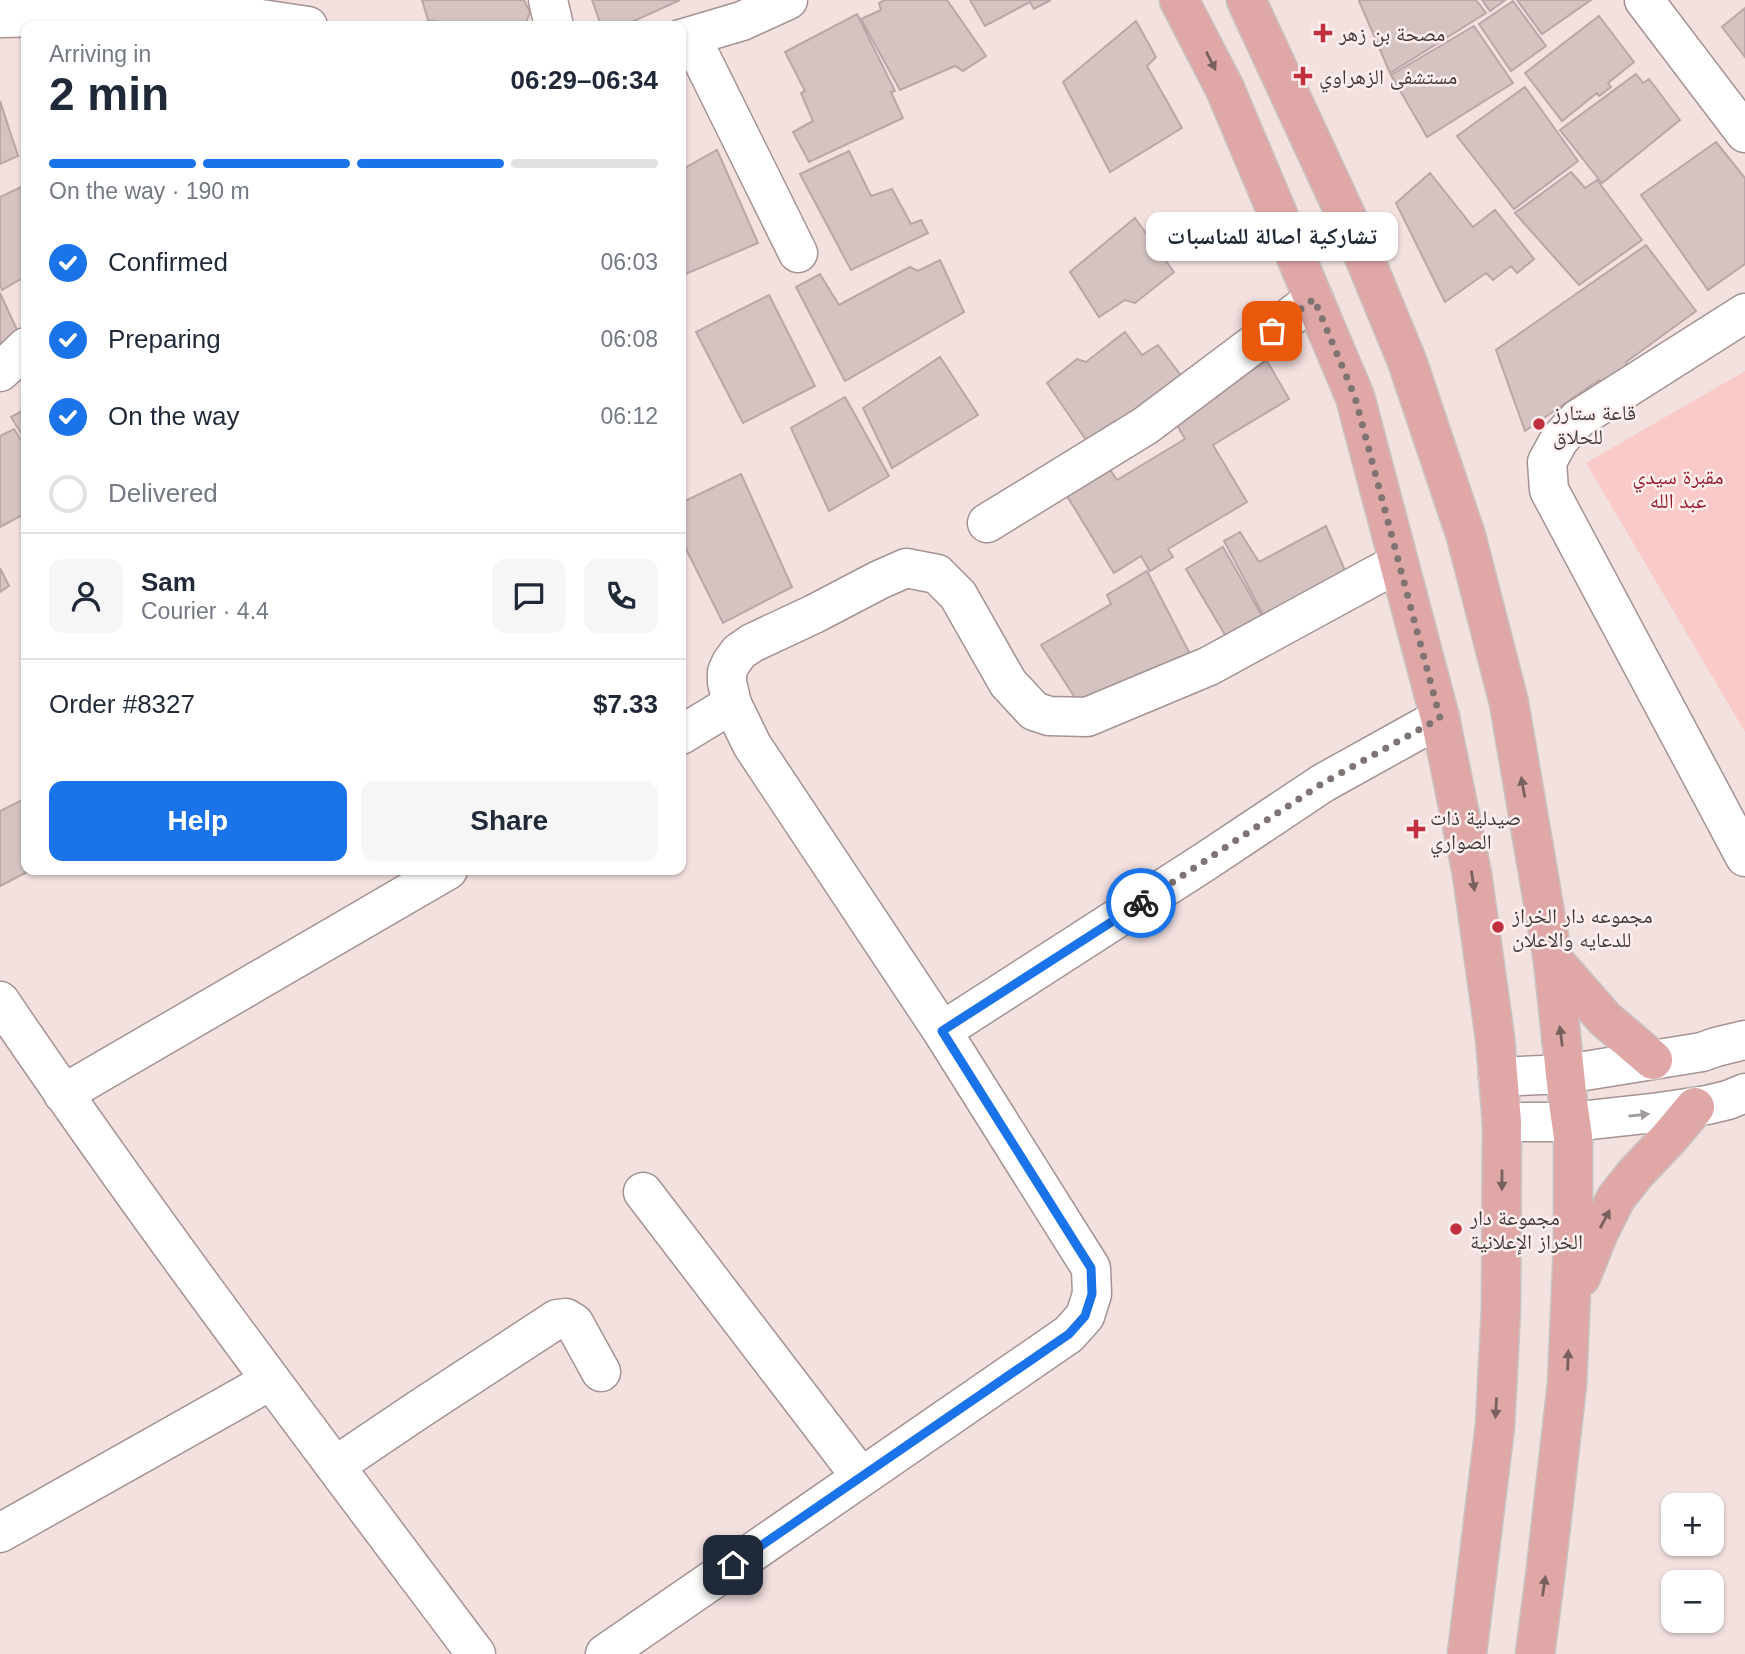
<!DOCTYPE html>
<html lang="en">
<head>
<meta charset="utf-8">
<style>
	:root { --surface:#fff; --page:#f6f6f7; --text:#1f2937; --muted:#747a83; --line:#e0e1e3; --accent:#1a73e8 }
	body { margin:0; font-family:Arial,"Noto Naskh Arabic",sans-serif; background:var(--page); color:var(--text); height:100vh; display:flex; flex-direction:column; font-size:26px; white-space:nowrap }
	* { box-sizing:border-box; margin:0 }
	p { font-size:23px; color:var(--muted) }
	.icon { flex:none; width:38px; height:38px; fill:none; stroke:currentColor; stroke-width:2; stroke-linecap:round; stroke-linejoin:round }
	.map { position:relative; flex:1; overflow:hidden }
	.panel { position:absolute; left:21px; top:21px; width:665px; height:854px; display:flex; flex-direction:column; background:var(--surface); border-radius:14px; box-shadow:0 2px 5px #0004 }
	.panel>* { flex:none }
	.tools { position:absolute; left:1661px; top:1493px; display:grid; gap:14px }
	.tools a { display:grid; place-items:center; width:63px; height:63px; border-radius:14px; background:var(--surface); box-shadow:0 2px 5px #0004; font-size:35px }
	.pin { position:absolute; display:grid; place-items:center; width:60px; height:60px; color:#fff; margin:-30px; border-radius:14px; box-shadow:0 4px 10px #0006 }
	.courier { position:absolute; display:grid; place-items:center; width:70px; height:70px; margin:-35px; border:5px solid #1a73e8; border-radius:50%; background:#fff; color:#222; box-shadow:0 2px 9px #0007 }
	.bubble { position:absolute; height:49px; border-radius:14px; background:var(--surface); box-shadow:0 2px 5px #0004; font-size:23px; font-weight:700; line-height:49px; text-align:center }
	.headline em { font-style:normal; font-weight:700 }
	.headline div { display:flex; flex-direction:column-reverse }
	.headline { display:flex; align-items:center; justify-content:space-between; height:119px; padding:0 28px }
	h1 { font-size:46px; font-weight:700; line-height:52px }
	.bar { display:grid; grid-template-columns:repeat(4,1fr); gap:10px 7px; align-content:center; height:84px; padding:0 28px }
	.bar i { height:9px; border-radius:5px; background:var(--line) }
	.bar .selected { background:var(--accent) }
	.bar p { grid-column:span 4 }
	.line { display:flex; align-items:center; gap:18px; padding:0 28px; border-top:2px solid var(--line) }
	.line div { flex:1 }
	.round { display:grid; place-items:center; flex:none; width:74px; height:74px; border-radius:14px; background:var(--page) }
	ol { padding:0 28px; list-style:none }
	li { display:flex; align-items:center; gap:21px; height:77px }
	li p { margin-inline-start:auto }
	li .icon { padding:7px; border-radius:50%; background:var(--accent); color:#fff; stroke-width:4 }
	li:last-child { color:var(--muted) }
	li i { width:38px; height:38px; border:4px solid var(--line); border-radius:50% }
	.action { display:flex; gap:14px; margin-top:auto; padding:14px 28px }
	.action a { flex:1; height:80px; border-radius:14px; background:var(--accent); color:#fff; font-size:28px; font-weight:700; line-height:80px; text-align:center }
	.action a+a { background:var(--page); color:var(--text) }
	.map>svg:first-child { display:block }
	.green { fill:#f9cac8 }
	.building { fill:#d5c3c2; stroke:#b9a7a7; stroke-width:2 }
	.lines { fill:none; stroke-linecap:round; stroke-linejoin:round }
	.minor-casing { stroke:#a49392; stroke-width:41 }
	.major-casing { stroke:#c6c4c3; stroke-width:41 }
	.minor { stroke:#fff; stroke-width:38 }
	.major { stroke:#dfa8a7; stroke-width:38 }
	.oneway { fill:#78605f }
	.oneway2 { fill:#a09c9c }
	.done { stroke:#7f7473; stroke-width:7; stroke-dasharray:0 12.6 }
	.route { stroke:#1a73e8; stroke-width:9 }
	.poi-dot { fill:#c1303e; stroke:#feefee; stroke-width:2.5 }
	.labels { text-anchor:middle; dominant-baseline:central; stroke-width:5; stroke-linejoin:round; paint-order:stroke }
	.poi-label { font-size:21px; fill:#403938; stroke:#feefee; text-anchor:start }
	.park-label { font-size:21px; fill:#981c2a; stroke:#feefee }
</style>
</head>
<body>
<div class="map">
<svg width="1745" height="1654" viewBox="0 0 1745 1654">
	<rect width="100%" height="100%" fill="#f3e1e0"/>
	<path class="green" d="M1745,371V732L1586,463Z"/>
	<path class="building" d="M422,0H524L530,12L525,26H464L428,20Z
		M592,0H680L623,26L601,25Z
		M885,0H947L986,56L963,71L955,66L900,90L861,19L881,10L879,3Z
		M970,0H1051L1034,9L1030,2L985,26Z
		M1361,0H1476L1486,13L1390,73L1359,1Z
		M1482,0H1505L1490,11Z
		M1517,0H1591L1542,34Z
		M1513,1L1546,46L1511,71L1479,24Z
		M1745,8V57L1722,27Z
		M857,14L895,91L891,92L903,118L809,162L793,132L813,121L801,93L805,91L785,52Z
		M1599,16L1634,62L1608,83L1611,87L1599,96L1597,93L1562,121L1525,73Z
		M1136,21L1156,57L1147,66L1182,128L1110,172L1063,82Z
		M1474,26L1513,83L1427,137L1391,75Z
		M1636,74L1643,83L1649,79L1680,120L1602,183L1560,130Z
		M1525,87L1578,161L1514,209L1457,136Z
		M0,101L18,156L0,164Z
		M1716,142L1745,178V264L1708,290L1641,195Z
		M717,150L758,243L681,276V170Z
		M849,151L871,196L892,189L911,224L921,220L928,233L851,270L800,174Z
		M1571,172L1585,188L1597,180L1642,240L1579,285L1515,213Z
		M1430,173L1473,227L1495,210L1534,259L1517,273L1511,266L1493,280L1486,273L1445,302L1396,203Z
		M23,186L26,192V276L2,290L0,285V197Z
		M1135,218L1174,272L1135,303L1125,300L1099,317L1070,272Z
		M1646,245L1696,311L1626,362L1630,371L1605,387L1599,380L1525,431L1496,350Z
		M940,260L964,312L845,381L796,287L820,274L839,305L910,267L918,271Z
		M0,293L24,345L0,356Z
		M769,295L815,386L743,423L696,332Z
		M1125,332L1142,355L1158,345L1188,385L1129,421L1117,420L1086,440L1047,383L1077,359L1086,362Z
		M940,357L978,415L892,468L863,408Z
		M1267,361L1289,399L1213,445L1247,502L1168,549L1173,557L1150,571L1141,556L1114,573L1064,491L1107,465L1117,480L1185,439L1173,418Z
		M845,397L889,476L829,511L791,428Z
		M26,409V441L11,417Z
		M14,429L26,448V513L0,527V436Z
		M741,474L792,587L723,623L681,539V503Z
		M1326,526L1346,573L1265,618L1224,541L1240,532L1259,562Z
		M1223,547L1266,623L1231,645L1186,569Z
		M0,568L9,586L0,592Z
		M1147,571L1190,654L1083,710L1041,645L1111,604L1107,595Z
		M26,798V870H31L0,886V811Z"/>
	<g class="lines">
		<g class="minor-casing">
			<path id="minor" d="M548,0L554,26
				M1644,0L1745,133
				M0,18L197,14L261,19L308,26
				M691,37L798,253
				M681,39L742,21L788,0
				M1745,313L1578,419L1559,440L1547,462L1549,490L1745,857
				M0,372L26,347
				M987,523L1145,426L1314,299
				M732,704L727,682V672L731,663L739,652L752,643L814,614L879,580L906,568L937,574L958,595L1008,683L1034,711L1049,716L1087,717L1209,666L1398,563
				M0,1001C151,1224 314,1438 476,1654
				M942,1031L1206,861L1323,783L1440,718
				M1498,1077L1566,1074L1702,1052L1716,1047L1745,1040
				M63,1094L448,870
				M1502,1122H1571L1653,1113L1707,1105L1728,1100L1745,1093
				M643,1192L861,1477
				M335,1466L418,1410L557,1319L566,1318L574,1323L601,1372
				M0,1533L270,1381
				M605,1654L1069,1334L1085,1316L1092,1294L1091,1268L942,1031L752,745L732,704L681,735"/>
		</g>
		<g class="major-casing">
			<path id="major" d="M1179,0L1225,89L1355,397L1440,718L1472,874L1495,1038L1502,1122L1501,1309L1495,1426L1467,1654
				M1246,0L1355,235L1407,361L1466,536L1509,703L1553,960L1568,1102L1573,1137V1246L1567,1384L1545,1577L1535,1654
				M1553,960L1605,1019L1653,1060
				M1581,1277L1599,1232L1616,1198L1635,1174L1669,1138L1695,1107"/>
		</g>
		<use href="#minor" class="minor"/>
		<use href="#major" class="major"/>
	</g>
	<defs><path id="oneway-solid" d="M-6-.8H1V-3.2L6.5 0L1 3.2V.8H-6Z" transform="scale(1.75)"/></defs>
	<g class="oneway">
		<use href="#oneway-solid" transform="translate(1211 61) rotate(63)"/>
		<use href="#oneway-solid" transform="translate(1523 787) rotate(-100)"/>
		<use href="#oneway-solid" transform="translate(1473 881) rotate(81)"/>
		<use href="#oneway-solid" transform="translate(1561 1036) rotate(-97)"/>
		<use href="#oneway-solid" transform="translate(1502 1180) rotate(90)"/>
		<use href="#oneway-solid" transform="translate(1605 1219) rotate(-62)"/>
		<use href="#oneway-solid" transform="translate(1568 1360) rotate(-88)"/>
		<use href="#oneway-solid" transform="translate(1496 1408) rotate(93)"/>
		<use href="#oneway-solid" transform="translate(1544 1586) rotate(-82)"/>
	</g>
	<use class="oneway2" href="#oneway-solid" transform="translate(1639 1115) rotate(-6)"/>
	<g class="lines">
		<path class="done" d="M1141,903L1323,783L1440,718L1355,397L1314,299L1272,331"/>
		<path class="route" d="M733,1565L1069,1334L1085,1316L1092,1294L1091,1268L942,1031L1141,903"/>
	</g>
	<g class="poi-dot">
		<path d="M1319.5 22.5h7v7h7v7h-7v7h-7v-7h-7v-7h7z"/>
		<path d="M1299.5 65.5h7v7h7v7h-7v7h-7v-7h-7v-7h7z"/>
		<circle cx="1539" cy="424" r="7"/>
		<path d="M1412.5 818.5h7v7h7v7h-7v7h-7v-7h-7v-7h7z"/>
		<circle cx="1498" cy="927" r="7"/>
		<circle cx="1456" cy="1229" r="7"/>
	</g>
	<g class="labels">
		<g class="poi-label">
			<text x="1339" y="33">مصحة بن زهر</text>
			<text x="1319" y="76">مستشفى الزهراوي</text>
			<text x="1553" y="412">قاعة ستارز<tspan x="1553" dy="24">للحلاق</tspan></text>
			<text x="1430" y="817">صيدلية ذات<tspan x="1430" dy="24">الصواري</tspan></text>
			<text x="1512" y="915">مجموعه دار الخراز<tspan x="1512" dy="24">للدعايه والاعلان</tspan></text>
			<text x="1470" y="1217">مجموعة دار<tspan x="1470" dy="24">الخراز اﻹعلانية</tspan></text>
		</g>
		<g class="park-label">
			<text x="1678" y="476">مقبرة سيدي<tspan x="1678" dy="24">عبد الله</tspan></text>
		</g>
	</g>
</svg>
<div class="tools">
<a>+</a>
<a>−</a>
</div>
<div class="pin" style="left:1272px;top:331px;background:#ea580c"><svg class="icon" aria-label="bag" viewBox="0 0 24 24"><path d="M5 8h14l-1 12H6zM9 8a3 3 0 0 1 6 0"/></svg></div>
<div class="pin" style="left:733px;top:1565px;background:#1f2937"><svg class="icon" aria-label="home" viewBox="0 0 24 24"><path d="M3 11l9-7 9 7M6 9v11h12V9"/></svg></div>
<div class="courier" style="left:1141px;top:903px"><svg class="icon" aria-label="bike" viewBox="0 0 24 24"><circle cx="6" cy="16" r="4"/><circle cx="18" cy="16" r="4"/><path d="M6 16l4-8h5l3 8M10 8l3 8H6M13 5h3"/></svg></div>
<div class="bubble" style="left:1146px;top:212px;width:252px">تشاركية اصالة للمناسبات</div>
<section class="panel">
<div class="headline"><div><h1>2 min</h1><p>Arriving in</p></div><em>06:29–06:34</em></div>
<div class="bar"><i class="selected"></i><i class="selected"></i><i class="selected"></i><i></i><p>On the way · 190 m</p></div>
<ol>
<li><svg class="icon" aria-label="check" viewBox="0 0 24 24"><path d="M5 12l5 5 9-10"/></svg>Confirmed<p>06:03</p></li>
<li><svg class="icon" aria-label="check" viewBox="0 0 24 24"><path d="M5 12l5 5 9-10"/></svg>Preparing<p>06:08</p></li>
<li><svg class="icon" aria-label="check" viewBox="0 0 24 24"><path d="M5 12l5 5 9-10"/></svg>On the way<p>06:12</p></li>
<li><i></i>Delivered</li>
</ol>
<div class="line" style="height:126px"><a class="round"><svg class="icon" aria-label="person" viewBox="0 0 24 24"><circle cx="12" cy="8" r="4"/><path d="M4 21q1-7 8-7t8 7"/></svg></a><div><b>Sam</b><p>Courier · 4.4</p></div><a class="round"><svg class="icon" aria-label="chat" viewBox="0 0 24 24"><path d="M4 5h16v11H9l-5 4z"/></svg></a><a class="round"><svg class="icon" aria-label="phone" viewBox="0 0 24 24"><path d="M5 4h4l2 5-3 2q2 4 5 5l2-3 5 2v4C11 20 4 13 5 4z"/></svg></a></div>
<div class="line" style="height:91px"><div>Order #8327</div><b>$7.33</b></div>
<div class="action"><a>Help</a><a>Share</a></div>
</section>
</div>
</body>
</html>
